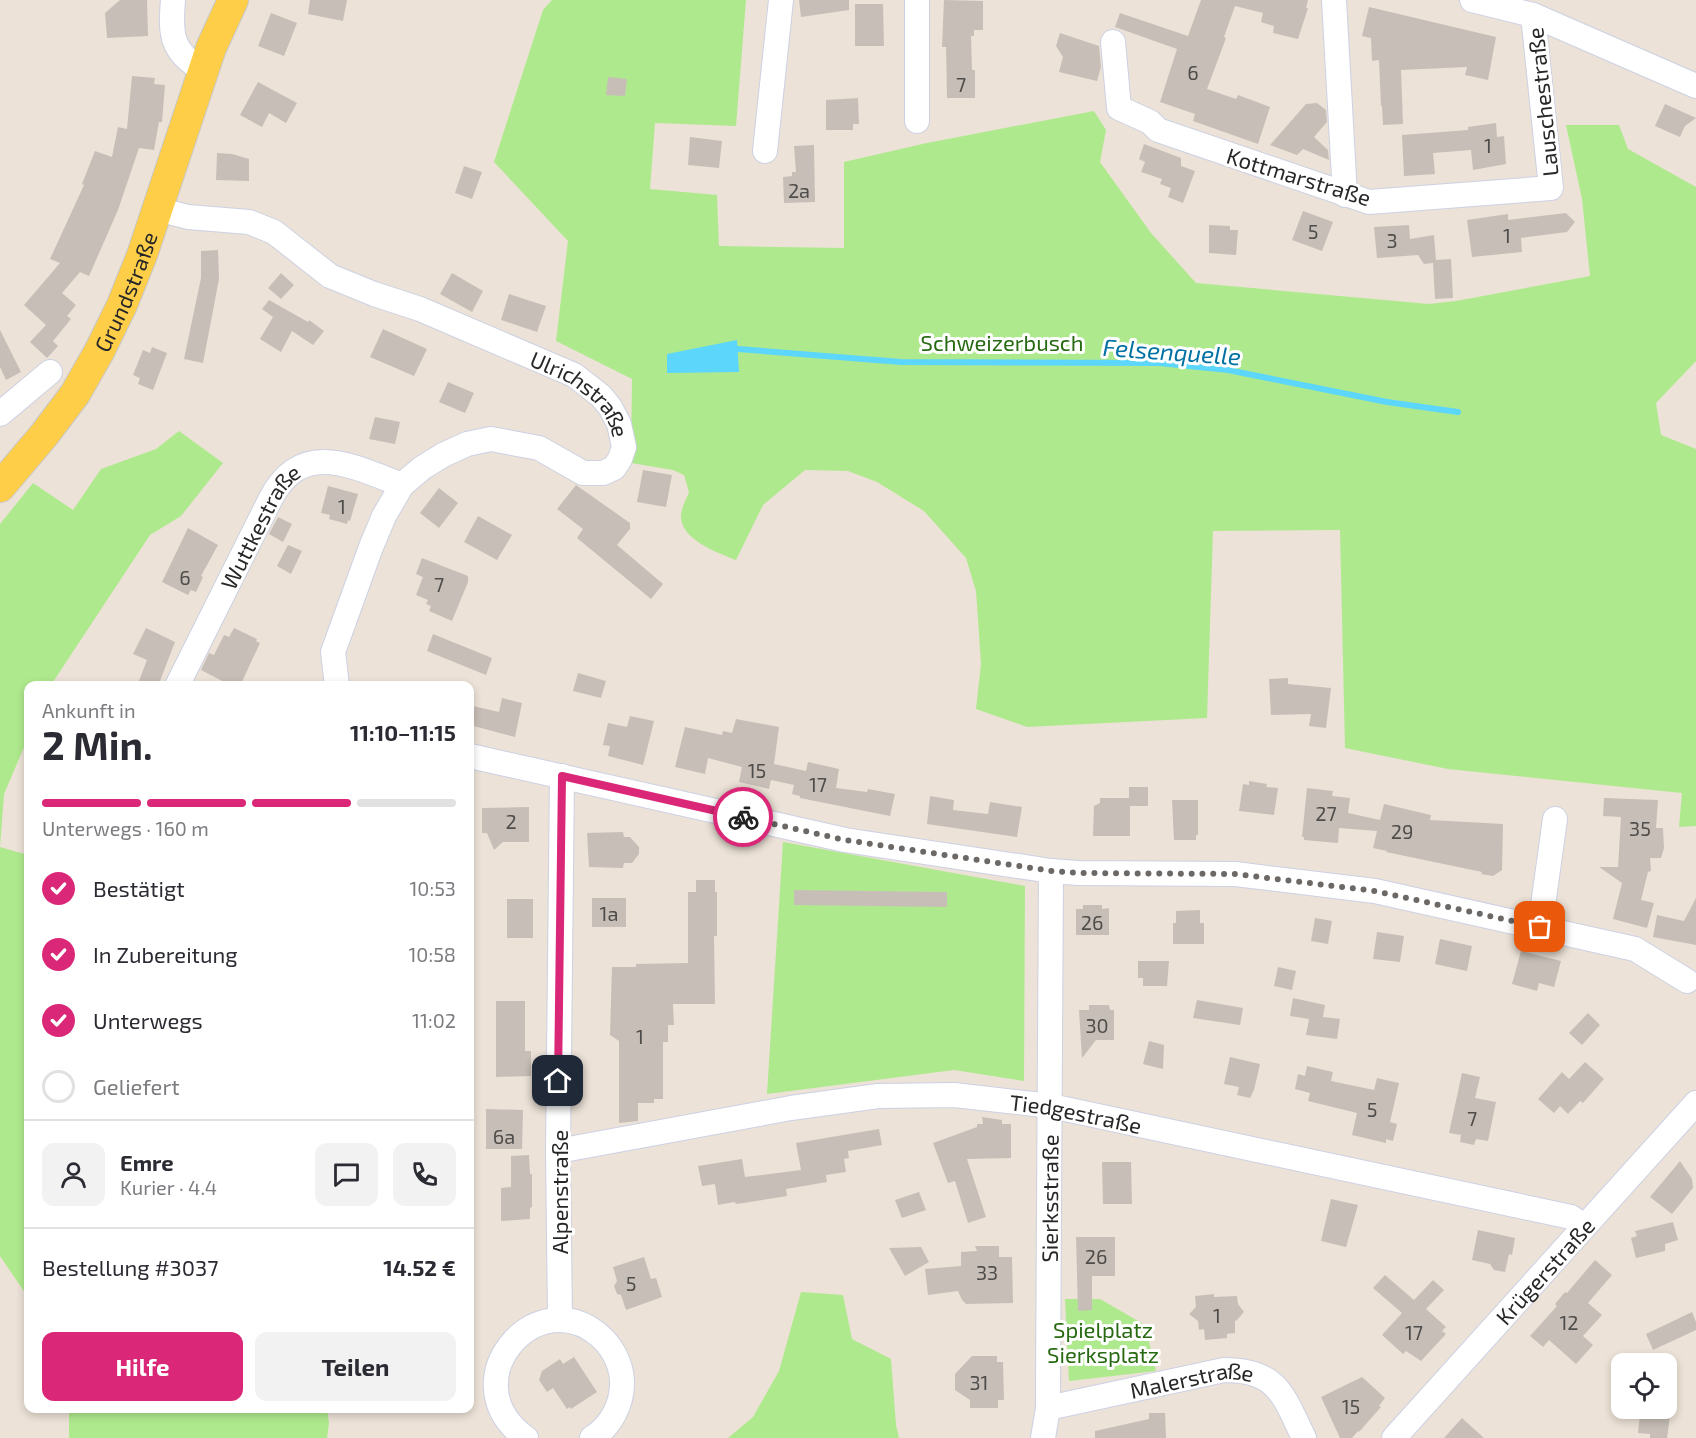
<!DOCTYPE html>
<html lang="de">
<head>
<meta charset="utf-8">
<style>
	:root { --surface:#fff; --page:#f2f2f3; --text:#2b2b33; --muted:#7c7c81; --line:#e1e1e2; --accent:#db2777 }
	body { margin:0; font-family:"Exo 2",sans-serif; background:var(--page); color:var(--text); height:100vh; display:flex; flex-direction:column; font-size:22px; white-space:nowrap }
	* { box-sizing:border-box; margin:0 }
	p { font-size:20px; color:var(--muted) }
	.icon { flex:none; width:33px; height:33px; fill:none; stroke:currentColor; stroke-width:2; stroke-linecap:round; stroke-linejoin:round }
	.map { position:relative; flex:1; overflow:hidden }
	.panel { position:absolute; left:24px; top:681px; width:450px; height:732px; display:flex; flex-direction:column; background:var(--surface); border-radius:12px; box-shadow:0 3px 9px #0003 }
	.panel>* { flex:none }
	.tools { position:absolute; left:1611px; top:1353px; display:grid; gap:12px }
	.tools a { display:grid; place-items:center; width:66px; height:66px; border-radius:12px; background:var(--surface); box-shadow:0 3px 9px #0003; font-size:30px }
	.pin { position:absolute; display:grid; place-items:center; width:51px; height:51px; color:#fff; margin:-26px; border-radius:12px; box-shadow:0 3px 9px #0006 }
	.courier { position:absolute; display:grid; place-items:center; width:60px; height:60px; margin:-30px; border:4px solid #db2777; border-radius:50%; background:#fff; color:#222; box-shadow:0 2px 8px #0007 }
	.headline em { font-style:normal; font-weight:700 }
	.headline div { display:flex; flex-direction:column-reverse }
	.headline { display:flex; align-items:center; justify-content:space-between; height:102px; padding:0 18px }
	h1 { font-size:39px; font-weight:700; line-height:45px }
	.bar { display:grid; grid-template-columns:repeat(4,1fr); gap:9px 6px; align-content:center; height:72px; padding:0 18px }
	.bar i { height:8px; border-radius:4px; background:var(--line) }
	.bar .on { background:var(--accent) }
	.bar p { grid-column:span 4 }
	.line { display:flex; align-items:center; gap:15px; padding:0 18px; border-top:2px solid var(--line) }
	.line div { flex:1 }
	.round { display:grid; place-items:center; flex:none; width:63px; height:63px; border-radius:12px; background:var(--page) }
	ol { padding:0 18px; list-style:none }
	li { display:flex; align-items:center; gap:18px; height:66px }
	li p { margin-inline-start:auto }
	li .icon { padding:6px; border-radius:50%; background:var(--accent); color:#fff; stroke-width:4 }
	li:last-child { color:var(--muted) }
	li i { width:33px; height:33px; border:3px solid var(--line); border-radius:50% }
	.primary-button { display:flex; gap:12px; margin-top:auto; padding:12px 18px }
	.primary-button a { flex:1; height:69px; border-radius:12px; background:var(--accent); color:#fff; font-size:24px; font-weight:700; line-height:69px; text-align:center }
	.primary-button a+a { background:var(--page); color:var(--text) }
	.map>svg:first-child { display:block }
	.green { fill:#afe98d }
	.water { fill:#5dd6fb }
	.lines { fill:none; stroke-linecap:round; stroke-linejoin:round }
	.stream { stroke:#5dd6fb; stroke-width:6 }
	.building { fill:#c7bfb7 }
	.minor-casing { stroke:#ccd1e3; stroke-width:26 }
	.major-casing { stroke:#c7c7c7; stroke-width:32 }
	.minor { stroke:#fff; stroke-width:24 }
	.major { stroke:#ffce49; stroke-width:30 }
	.done { stroke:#6c6865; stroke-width:6; stroke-dasharray:0 10.8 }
	.route { stroke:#db2777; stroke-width:8 }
	.labels { text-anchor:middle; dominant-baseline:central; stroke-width:6; stroke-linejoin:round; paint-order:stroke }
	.number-label { font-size:20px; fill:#4f4d4b }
	.street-label { font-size:22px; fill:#272727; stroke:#fff }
	.park-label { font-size:22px; fill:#276a12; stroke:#fff }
	.water-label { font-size:24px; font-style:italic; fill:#0071a3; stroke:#fff }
</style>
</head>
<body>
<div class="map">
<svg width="1696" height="1438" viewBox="0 0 1696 1438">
	<rect width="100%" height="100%" fill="#ece2d7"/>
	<path class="green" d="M552,0H746L736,126L655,123L650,189L717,195L719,246L844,248V162L927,143L1094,111L1106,130L1100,162L1151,233L1196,283L1429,304L1456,301L1590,276L1582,199L1566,125H1619L1628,149L1696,187V361L1656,403L1661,435L1696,449V826L1679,827L1682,793L1448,769L1345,748L1340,530L1213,531L1207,718L1027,727L976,709L981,664L976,591L966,558L924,511L877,482L848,471L805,470L763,505L736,560C716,552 674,537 682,510C683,504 687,498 689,492L684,475L673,470L631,463L632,379L556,341L568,241L494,162L543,10Z
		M179,431L223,463L181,516L150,535L51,685L28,686V738L4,794L0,847L28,855V1297L0,1256V524L33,483L73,510L101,469L156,449Z
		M783,842L1025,886L1024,1081L954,1070L767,1094Z
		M801,1292L843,1295L852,1339L891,1359L896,1425L899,1438H728L753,1417L779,1371Z
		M1065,1299H1100L1145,1325L1156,1371L1069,1381Z
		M69,1409H327L329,1423L327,1438H69Z"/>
	<path class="water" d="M737,340L739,372L667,373V354Z"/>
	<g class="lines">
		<path class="stream" d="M738,349L901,362L1159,363L1228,370L1387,402L1458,412"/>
	</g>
	<path class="building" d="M120,0H147L148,36L107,38L105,13Z
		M310,0H347L343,21L308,14Z
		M799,0H849V10L801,17Z
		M944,0L983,1V30H974V36H971L972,70H975V98H947L946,47H942Z
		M1201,0H1308L1306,8H1308L1298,39L1273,33L1274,26L1261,22L1263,13L1235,6L1224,37L1226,38L1207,89L1236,99L1238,95L1270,107L1258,144L1193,121L1195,114L1160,102L1177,49L1115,27L1120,13L1188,36Z
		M855,4H883L884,46H855Z
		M1369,7L1496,37L1488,80L1465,75L1467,67L1401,70L1403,124L1383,125L1382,106H1381L1379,60L1372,61L1371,38L1362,36Z
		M271,13L297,23L284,56L258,46Z
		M1060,33L1099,46L1101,67L1097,81L1059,72L1063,57L1056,46Z
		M132,76L155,78L154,84L165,85L162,122H159L154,150L139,148L118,210L89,276L80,272L62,293L76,305L67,316L71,319L53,341L58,346L47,358L30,342L46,325L24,305L60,263L50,259L84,185L82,184L95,151L112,157L118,127L127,129Z
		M608,77L627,79L625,96L606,95Z
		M258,82L297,103L286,123L269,113L262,127L240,115Z
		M858,98L859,124H853V130H826V100Z
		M1317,103L1326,110L1327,122L1314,137L1328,150L1329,160L1303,149L1297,155L1270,145L1306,104Z
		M1665,104L1696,118L1685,126L1680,137L1655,126Z
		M1496,123L1497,137L1504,136L1506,164L1473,170L1471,150L1433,153L1435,174L1404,176L1402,135L1468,130V127Z
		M690,137L722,141L719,168L688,165Z
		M1144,144L1181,158V166L1195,171L1183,203L1168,197L1171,188L1160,184L1162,179L1141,172L1145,162L1139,159Z
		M814,145L815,202L784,203L783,177L792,176V172H796L794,146Z
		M217,153L232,154L249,159V181L216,180Z
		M464,166L482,172L472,199L455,193Z
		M1303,211L1333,222L1322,251L1292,240Z
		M1566,213L1575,222L1567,232L1521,238L1522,252L1472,257L1467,220L1508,214V220Z
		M1209,225L1230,226V230H1238L1236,255L1209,253Z
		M1409,225L1410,239L1434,235L1436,260L1451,259L1453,298L1435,299L1433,263L1424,264L1418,255L1377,258L1374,227Z
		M218,250L219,279L203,363L184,359L201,278V251Z
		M281,273L294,285L281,299L268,288Z
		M452,273L483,291L472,312L440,294Z
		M509,294L546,306L537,332L501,320Z
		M269,300L308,322L309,320L324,331L313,345L292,331L281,352L260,339L273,317L262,309Z
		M383,329L427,349L414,376L370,357Z
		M0,330L21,372L6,380L0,367Z
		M152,347L167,353L153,390L138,384L140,378L133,375L143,350L150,353Z
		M448,382L474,393L465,413L439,402Z
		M375,417L400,422L395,444L369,439Z
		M643,470L672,475L666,507L637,502Z
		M576,485L630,523V529L617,545L663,584L651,599L577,538L583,529L557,509Z
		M328,486L358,494L350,521L348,520L347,524L329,519L330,515L321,513Z
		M439,488L458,503L439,528L420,513Z
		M478,516L512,535L497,560L464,542Z
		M278,517L292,524L283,542L269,534Z
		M188,528L218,545L201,576L203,577L196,592L191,590L188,595L162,582Z
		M288,545L302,551L291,574L277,566Z
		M422,558L468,576V582L452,621L429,611L431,606L426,604L428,600L416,595L423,577L416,574Z
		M146,628L175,642L158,686H137L147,660L133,654Z
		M234,628L257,639L256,641L260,643L240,686H232L201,670L209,653L214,655L224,635L229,637Z
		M433,634L492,658L486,675L427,651Z
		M578,673L606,681L601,698L573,691Z
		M1288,678V684L1331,688L1326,728L1309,726L1311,714L1271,715L1269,679Z
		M502,698L522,703L515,737L470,725L473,706L499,712Z
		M630,716L654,721L643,765L608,756L610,746L603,745L608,723L627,727Z
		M736,719L779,727L774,764L806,771L808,762L839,769L836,788L867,792L868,789L895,794L890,816L800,798V796L792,794L794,785L771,780L769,789L739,782L742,767L708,758L705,774L675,767L685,727L722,735L723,731L732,733Z
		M1249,781L1267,784L1266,787L1278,788L1274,815L1239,811L1243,784L1249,785Z
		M1129,787H1148V806H1130V836H1093L1094,806L1100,803V798H1129Z
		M1307,788L1333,791L1332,796L1350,798L1348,813L1380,820L1384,804L1431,815L1430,820L1503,824L1502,870L1493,876L1481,874L1482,872L1386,852L1387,851L1373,848L1377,831L1339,828L1338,843L1304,840V837H1302Z
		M930,796L954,800L953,810L988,814L990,802L1022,807L1017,837L927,824Z
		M1604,798L1658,800L1656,828H1663L1664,848L1661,858H1650L1651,871L1648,872L1641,900L1654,903L1647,928L1613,919L1622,883L1599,867H1618L1621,817L1603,816Z
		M1172,800H1198V835H1196V840H1174Z
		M529,807V842H503L494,850L487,833H482V808Z
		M623,832L624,837H630L639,847V854L632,863H624L623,868L589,867L587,833Z
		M696,880H715V892H717V936H714L715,1004H673L674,1025H668V1042H663V1099H654V1103H638V1121L619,1123V1041L610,1035L612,967H636V964L688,963V892H696Z
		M794,890L947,892V907L794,905Z
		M592,898H626V927H592Z
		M1696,898V945L1653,937L1657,915L1684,921Z
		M507,899H533V938H507Z
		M1083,905H1102V909L1109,908V935H1076V909H1083Z
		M1200,910V923H1204V944H1173V923H1176V911Z
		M1315,918L1332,921L1328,944L1311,941Z
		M1377,932L1404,936L1400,962L1373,959Z
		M1440,939L1472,946L1467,971L1435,964Z
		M1521,951L1561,961L1554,987L1539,983L1537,991L1512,984Z
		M1138,961H1169L1167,986H1143V978H1138Z
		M1278,967L1296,971L1292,990L1274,986Z
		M1293,998L1325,1005L1323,1017L1340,1019L1337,1039L1306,1035L1309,1019L1290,1016Z
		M1197,1000L1243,1008L1240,1025L1193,1018Z
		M496,1001H525V1051H531V1076L496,1077Z
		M1089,1005H1109L1110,1010H1114V1040H1096L1082,1058L1079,1010H1089Z
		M1588,1013L1600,1025L1582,1045L1569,1033Z
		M1149,1041L1164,1045L1163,1069L1143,1064Z
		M1230,1057L1260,1064L1254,1090L1250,1098L1237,1095L1239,1087L1224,1084Z
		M1585,1062L1604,1079L1583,1103L1580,1101L1568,1114L1560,1106L1554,1113L1538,1099L1562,1072L1569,1079Z
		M1307,1066L1333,1072L1331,1081L1374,1090L1377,1078L1399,1083L1390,1122L1397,1124L1393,1141L1386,1139V1143L1352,1135L1357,1113L1308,1101L1310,1093L1295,1089L1298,1074L1305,1076Z
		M1462,1073L1480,1077L1475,1098L1496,1102L1488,1141L1476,1139L1474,1145L1460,1142L1461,1135L1449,1133Z
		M486,1109L523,1110L522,1149H486Z
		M982,1117L1002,1120V1124H1011V1158L967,1159L986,1217L968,1223L955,1181L948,1183L933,1143L977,1127V1124H983Z
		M879,1129L882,1145L848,1151L849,1158L844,1159L846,1172L826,1175L827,1182L786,1189L787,1196L737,1204L734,1202L718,1205L715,1184L702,1186L698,1166L742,1159L745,1177L801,1170L796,1143Z
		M529,1155L530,1174H532V1207L530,1208V1219L501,1221V1188L511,1187V1156Z
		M1680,1161L1692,1179L1693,1188L1672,1214L1650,1197Z
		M1102,1162H1131L1132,1204H1103Z
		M919,1192L926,1210L902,1218L895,1200Z
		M1331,1199L1358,1205L1346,1247L1321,1241Z
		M1673,1222L1678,1240L1665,1244V1251L1636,1258L1631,1238L1637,1236L1635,1231Z
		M1478,1230L1515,1238L1512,1255L1509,1254L1505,1272L1494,1270L1490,1264L1472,1260Z
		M1076,1237H1115V1276H1092V1310L1078,1311Z
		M975,1246H999V1257H1012L1013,1303L966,1304L962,1300L958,1291L928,1295L925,1269L961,1266V1252L977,1251Z
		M921,1247L929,1262L905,1276L889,1248Z
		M644,1257L651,1279L656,1278L662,1297L626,1310L621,1295L617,1294L614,1286L617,1281L613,1267Z
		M1595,1260L1612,1275L1588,1303L1602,1315L1583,1336L1593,1345L1576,1364L1549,1340L1543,1347L1530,1336L1557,1306L1555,1304L1565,1292L1567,1293Z
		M1385,1275L1414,1300L1433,1280L1444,1290L1426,1309L1446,1327L1442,1331L1446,1334L1421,1361L1406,1351L1403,1354L1382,1335L1402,1313L1373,1288Z
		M1214,1294V1297L1237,1296L1238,1304L1244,1312L1237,1320L1235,1321V1333L1227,1334V1338L1205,1340L1204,1329L1199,1330L1198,1321L1189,1314L1196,1307L1195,1296Z
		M1692,1312L1696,1322V1330L1653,1350L1646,1334Z
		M972,1356H997V1362H1003L1004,1400H998V1408H970V1400L955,1390V1374Z
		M574,1357L597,1392L571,1409L570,1407L567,1409L553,1388L547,1392L539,1380L542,1371L560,1359L563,1364Z
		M1362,1377L1385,1398L1379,1406L1381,1407L1359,1432L1358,1431L1352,1438H1340L1321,1397Z
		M1149,1413H1165L1166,1438H1095V1431L1149,1419Z
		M1640,1413L1670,1416L1667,1438H1650V1434L1638,1433Z
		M1462,1418L1484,1438H1444Z"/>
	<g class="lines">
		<g class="minor-casing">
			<g id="minor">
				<path d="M173,0C170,35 171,52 204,71"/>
				<path d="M917,0V121"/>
				<path d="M1334,0L1345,195"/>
				<path d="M1472,0L1533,15L1696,86"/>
				<path d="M1113,42L1119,108L1150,122L1158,130L1369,202L1551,188L1533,15"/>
				<path d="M765,151L781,0"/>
				<path id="s1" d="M157,209L188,217L249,222L274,232L330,276L374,294L420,309L574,375L601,396L610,407L619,424L624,447L620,459L614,468L603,473H583L539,448L491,439L467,444L443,455L422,468L402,485L384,516L371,547L333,652L337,686"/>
				<path d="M0,414L50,372"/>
				<path id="s2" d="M177,686L271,498C302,439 353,466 402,485"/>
				<path d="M470,756L845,840L1051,871L1078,873L1235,874L1375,891L1635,949L1687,981"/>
				<path d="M1540,927L1555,819"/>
				<path id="s3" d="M558,1151L791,1108L878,1096L954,1095L1051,1106L1571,1217L1584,1226"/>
				<path d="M560,1320L558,1151L562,776"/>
				<path id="s4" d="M1048,1408L1224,1370C1278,1370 1283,1395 1304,1438"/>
				<path d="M526,1438C449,1383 536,1279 601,1337C613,1348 621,1364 622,1380C623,1404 611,1426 592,1438"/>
				<path id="s5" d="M1043,1438L1048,1408V1382L1051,871"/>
				<path id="s6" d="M1394,1438L1696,1103"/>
			</g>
		</g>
		<g class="major-casing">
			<g id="major">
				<path id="s7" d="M0,487L44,435L75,394L100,350L122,305L142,255L211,48L233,0"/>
			</g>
		</g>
		<use href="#minor" class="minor"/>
		<use href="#major" class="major"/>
	</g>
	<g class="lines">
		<path class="done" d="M743,817L845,840L1052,871L1078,873L1235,874L1375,891L1540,927"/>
		<path class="route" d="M558,1081L562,776L743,817"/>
	</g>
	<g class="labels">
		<g class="number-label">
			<text x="1193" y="72">6</text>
			<text x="961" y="84">7</text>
			<text x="1488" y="145">1</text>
			<text x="799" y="190">2a</text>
			<text x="1313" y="231">5</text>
			<text x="1507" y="235">1</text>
			<text x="1392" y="240">3</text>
			<text x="342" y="506">1</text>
			<text x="185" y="577">6</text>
			<text x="439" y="584">7</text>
			<text x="757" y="770">15</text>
			<text x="818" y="784">17</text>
			<text x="1326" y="813">27</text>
			<text x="511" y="821">2</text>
			<text x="1640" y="828">35</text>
			<text x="1402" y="831">29</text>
			<text x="609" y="913">1a</text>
			<text x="1092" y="922">26</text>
			<text x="1097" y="1025">30</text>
			<text x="640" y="1036">1</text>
			<text x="1372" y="1109">5</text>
			<text x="1472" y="1118">7</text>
			<text x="504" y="1136">6a</text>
			<text x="1096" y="1256">26</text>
			<text x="987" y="1272">33</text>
			<text x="631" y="1283">5</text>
			<text x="1217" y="1315">1</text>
			<text x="1569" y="1322">12</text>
			<text x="1414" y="1332">17</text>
			<text x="979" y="1382">31</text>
			<text x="1351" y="1406">15</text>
		</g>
		<g class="street-label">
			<text transform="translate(1542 102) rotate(-96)">Lauschestraße</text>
			<text transform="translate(1299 176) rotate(17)">Kottmarstraße</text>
			<text stroke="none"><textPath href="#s7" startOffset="234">Grundstraße</textPath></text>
			<text stroke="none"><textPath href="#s1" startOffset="472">Ulrichstraße</textPath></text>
			<text stroke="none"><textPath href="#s2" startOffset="180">Wuttkestraße</textPath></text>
			<text stroke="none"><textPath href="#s3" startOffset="524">Tiedgestraße</textPath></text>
			<text transform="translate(559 1192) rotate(-90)">Alpenstraße</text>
			<text stroke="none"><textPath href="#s5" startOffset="240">Sierksstraße</textPath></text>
			<text stroke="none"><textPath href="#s6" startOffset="225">Krügerstraße</textPath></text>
			<text stroke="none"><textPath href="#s4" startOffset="147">Malerstraße</textPath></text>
		</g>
		<g class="park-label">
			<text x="1002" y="342">Schweizerbusch</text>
			<text x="1103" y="1329">Spielplatz<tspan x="1103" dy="25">Sierksplatz</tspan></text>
		</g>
		<g class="water-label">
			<text transform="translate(1172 351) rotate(4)">Felsenquelle</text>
		</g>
	</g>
</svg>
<div class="tools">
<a><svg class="icon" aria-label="locate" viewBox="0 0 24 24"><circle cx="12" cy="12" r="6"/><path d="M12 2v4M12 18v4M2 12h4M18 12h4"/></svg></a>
</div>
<div class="pin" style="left:1540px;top:927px;background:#ea580c"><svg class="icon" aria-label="bag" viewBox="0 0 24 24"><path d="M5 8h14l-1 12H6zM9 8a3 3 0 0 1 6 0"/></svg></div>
<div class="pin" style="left:558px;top:1081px;background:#1f2937"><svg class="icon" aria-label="home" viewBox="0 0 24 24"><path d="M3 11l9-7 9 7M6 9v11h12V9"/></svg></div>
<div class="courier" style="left:743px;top:817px"><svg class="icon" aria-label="bike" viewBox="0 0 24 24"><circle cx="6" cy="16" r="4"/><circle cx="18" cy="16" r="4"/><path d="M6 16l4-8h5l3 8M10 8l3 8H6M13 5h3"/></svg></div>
<section class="panel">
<div class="headline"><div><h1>2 Min.</h1><p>Ankunft in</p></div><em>11:10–11:15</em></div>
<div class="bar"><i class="on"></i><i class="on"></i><i class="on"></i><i></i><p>Unterwegs · 160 m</p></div>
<ol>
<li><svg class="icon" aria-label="check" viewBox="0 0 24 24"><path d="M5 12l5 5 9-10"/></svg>Bestätigt<p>10:53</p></li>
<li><svg class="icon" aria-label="check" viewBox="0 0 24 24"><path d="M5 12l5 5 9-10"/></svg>In Zubereitung<p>10:58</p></li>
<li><svg class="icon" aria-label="check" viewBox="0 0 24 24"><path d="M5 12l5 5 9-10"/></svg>Unterwegs<p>11:02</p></li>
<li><i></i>Geliefert</li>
</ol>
<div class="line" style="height:108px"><a class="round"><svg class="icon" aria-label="person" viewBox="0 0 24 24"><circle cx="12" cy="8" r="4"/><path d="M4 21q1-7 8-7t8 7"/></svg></a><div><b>Emre</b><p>Kurier · 4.4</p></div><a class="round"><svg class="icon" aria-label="chat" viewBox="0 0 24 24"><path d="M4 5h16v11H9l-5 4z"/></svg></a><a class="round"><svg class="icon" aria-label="phone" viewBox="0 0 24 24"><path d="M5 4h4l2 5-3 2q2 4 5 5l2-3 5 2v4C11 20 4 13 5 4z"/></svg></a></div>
<div class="line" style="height:78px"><div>Bestellung #3037</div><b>14.52 €</b></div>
<div class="primary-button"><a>Hilfe</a><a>Teilen</a></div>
</section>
</div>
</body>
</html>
